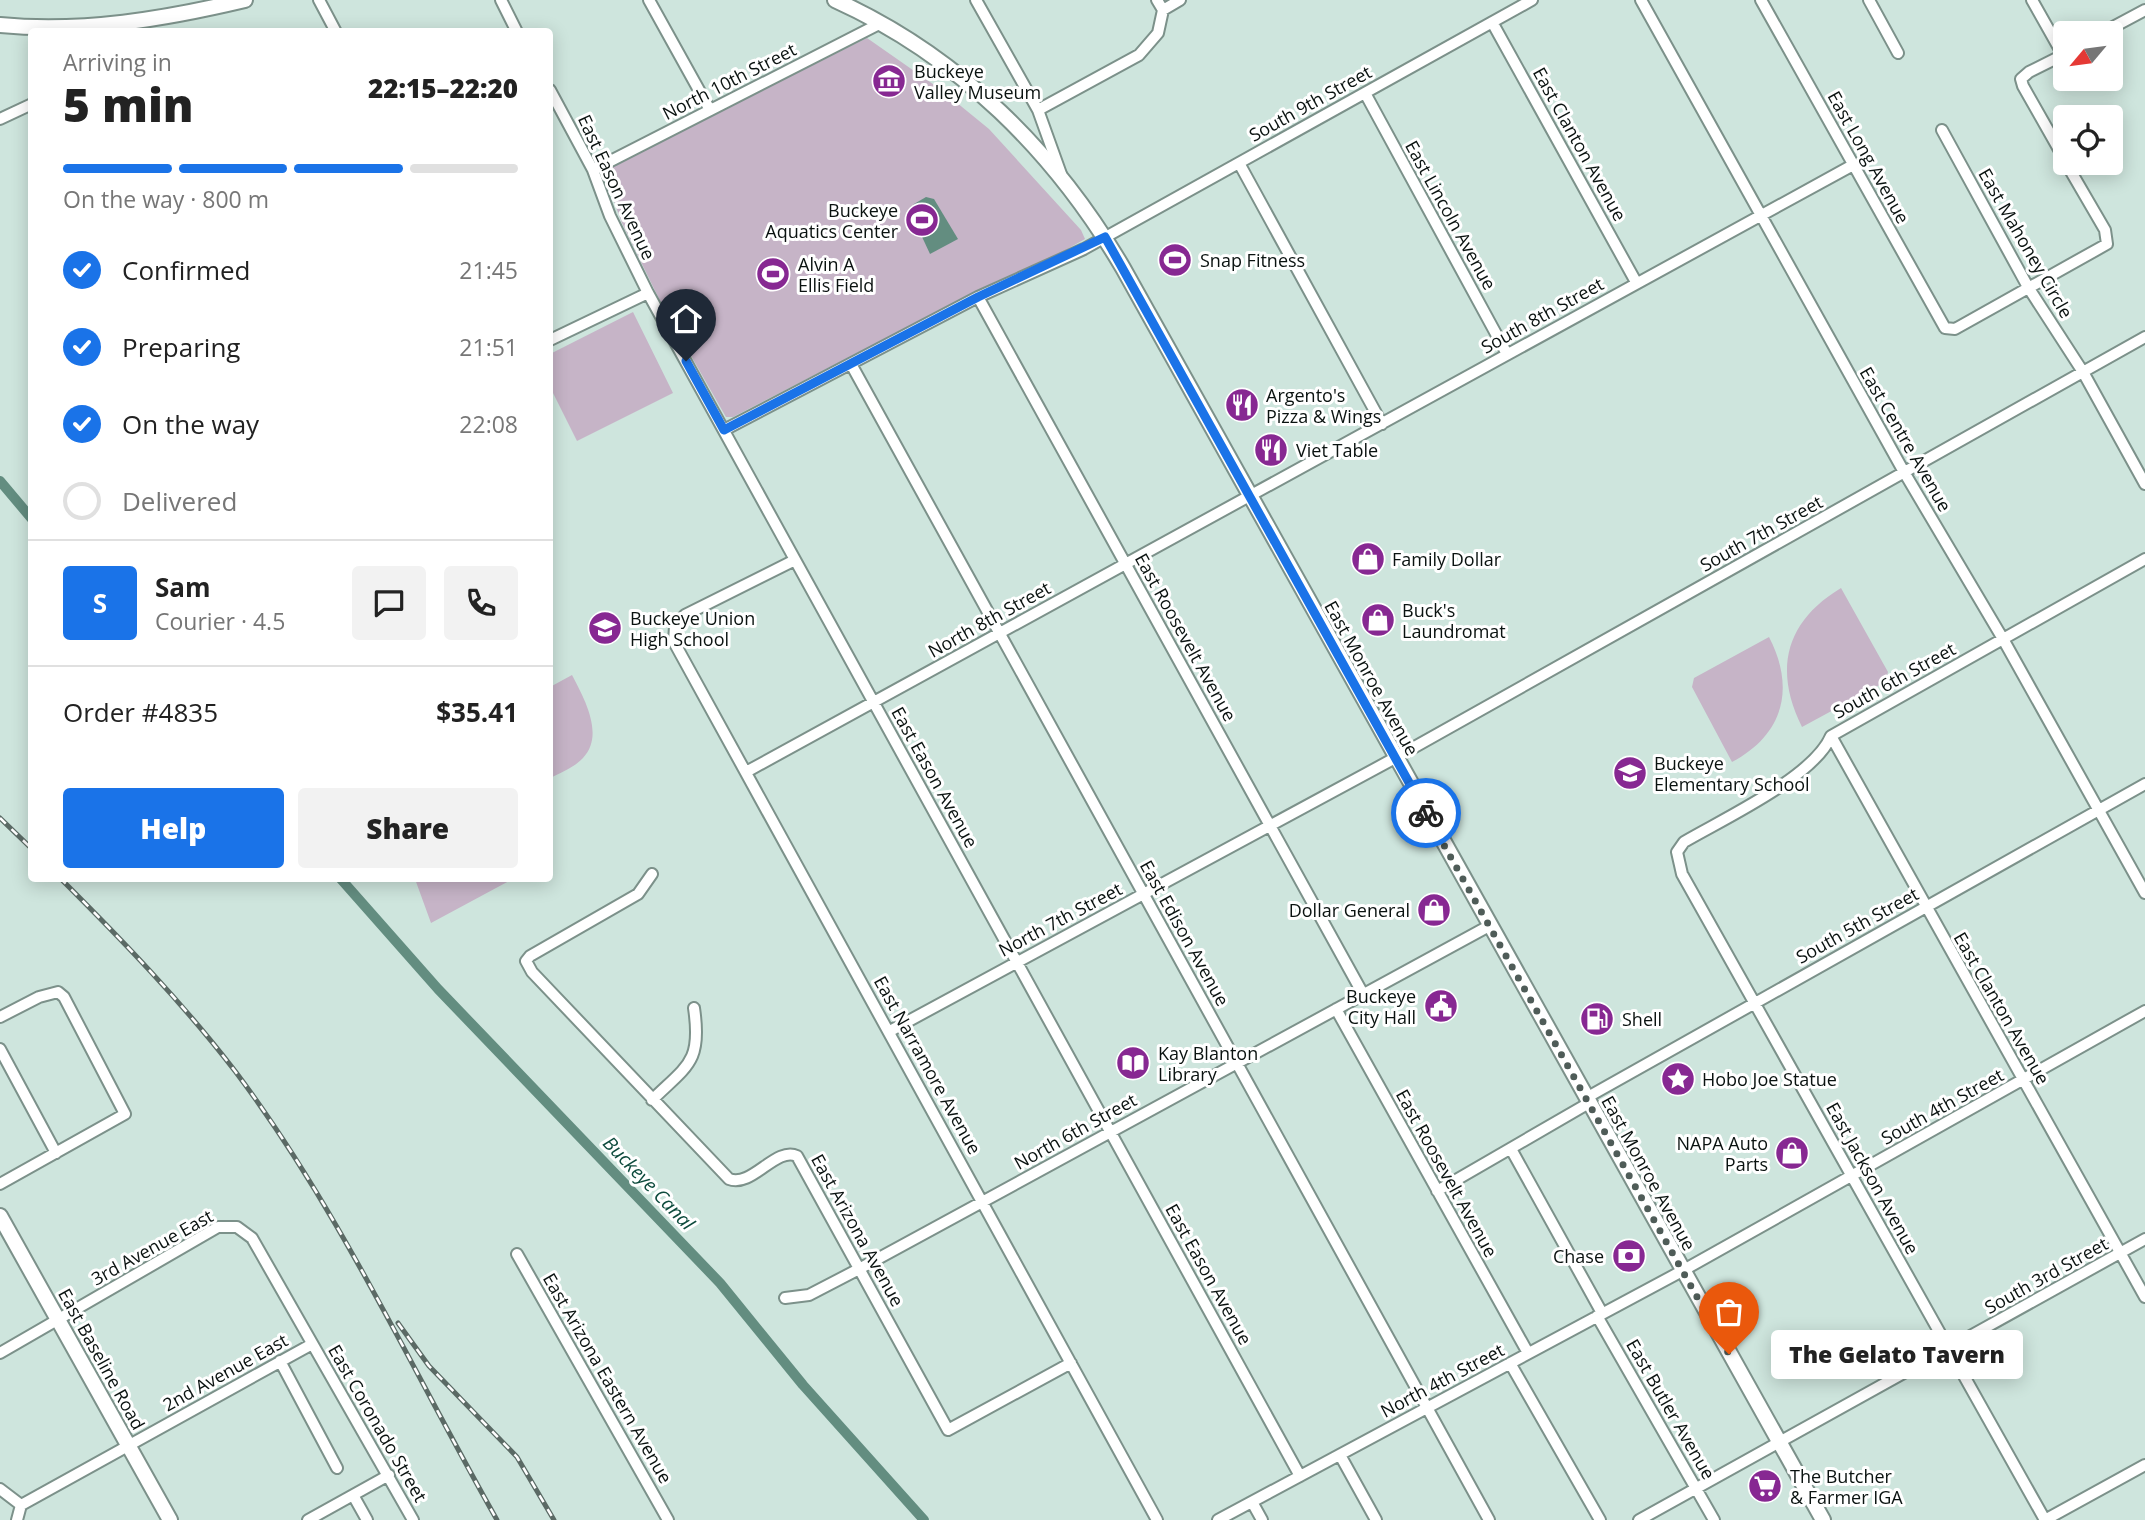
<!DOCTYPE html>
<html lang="en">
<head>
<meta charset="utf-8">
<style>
	:root { --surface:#fff; --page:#f2f2f2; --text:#222; --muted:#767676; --line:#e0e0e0; --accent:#1a73e8 }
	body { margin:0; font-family:"Open Sans",sans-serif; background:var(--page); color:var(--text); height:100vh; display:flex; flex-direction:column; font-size:26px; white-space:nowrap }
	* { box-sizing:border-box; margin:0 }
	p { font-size:23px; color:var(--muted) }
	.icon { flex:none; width:38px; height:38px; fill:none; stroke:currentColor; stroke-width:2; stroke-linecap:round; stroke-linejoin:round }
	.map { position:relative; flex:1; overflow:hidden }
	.panel { position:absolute; left:28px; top:28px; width:525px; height:854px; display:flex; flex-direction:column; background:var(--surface); border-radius:7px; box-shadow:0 4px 18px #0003 }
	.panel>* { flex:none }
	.needle { width:46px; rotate:241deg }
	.controls { position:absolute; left:2053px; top:21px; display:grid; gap:14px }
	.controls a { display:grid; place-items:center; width:70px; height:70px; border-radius:7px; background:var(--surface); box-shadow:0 4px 18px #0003; font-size:35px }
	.pin { position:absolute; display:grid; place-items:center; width:60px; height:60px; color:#fff; margin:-72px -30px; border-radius:50% 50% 50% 0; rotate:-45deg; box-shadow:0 0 7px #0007 }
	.pin .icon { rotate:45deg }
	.courier { position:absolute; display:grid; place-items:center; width:70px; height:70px; margin:-35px; border:5px solid #1a73e8; border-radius:50%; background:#fff; color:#222; box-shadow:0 2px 9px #0007 }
	.bubble { position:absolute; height:49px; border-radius:7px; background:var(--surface); box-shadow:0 4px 18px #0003; font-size:23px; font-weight:800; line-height:49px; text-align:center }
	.overview em { font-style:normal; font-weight:800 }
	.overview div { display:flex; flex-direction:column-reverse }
	.overview { display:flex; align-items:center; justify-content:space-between; height:119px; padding:0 35px }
	h1 { font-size:46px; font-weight:800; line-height:52px }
	.bar { display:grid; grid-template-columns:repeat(4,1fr); gap:10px 7px; align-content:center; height:84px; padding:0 35px }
	.bar i { height:9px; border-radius:5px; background:var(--line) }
	.bar .active { background:var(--accent) }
	.bar p { grid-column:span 4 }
	.line { display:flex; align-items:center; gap:18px; padding:0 35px; border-top:2px solid var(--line) }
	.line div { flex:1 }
	.round { display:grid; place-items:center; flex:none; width:74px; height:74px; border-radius:7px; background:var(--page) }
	ol { padding:0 35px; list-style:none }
	li { display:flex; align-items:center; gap:21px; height:77px }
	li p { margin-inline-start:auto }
	li .icon { padding:7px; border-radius:50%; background:var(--accent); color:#fff; stroke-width:4 }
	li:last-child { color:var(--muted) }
	li i { width:38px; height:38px; border:4px solid var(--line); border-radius:50% }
	.primary-button { display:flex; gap:14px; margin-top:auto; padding:14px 35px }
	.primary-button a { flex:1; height:80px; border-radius:7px; background:var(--accent); color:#fff; font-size:28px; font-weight:800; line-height:80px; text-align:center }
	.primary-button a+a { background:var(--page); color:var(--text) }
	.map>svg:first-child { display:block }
	.green { fill:#c6b4c7 }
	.water { fill:#638d80 }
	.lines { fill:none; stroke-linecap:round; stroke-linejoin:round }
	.canal { stroke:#638d80; stroke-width:10 }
	.minor-casing { stroke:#7c918a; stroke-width:14 }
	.major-casing { stroke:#7c918a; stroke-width:18 }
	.minor { stroke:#fff; stroke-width:10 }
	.major { stroke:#fff; stroke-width:14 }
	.rail-casing { stroke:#5b6a65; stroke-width:5 }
	.rail { stroke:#fff; stroke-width:2.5; stroke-dasharray:8; stroke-linecap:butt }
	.done { stroke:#4f5c58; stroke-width:7; stroke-dasharray:0 12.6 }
	.route { stroke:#1a73e8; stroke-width:9 }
	.labels { text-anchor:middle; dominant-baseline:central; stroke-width:6; stroke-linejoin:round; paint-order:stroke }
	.poi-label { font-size:18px; fill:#0a1210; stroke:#fff; text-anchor:start }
	.street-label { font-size:18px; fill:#0a1210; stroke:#fff }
	.water-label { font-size:19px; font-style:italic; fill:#0e4b3d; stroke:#fff }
</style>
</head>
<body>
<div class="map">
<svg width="2145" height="1520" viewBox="0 0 2145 1520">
	<rect width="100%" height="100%" fill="#cee5dd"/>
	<path class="green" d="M867,38L940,89L989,129L1081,230L1085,239L1037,266L997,281L733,417H726L662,305L622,223L602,169Z
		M633,312L673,393L577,441L550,387V354Z
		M1841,588L1888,672L1885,682L1802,727C1773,669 1786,621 1841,588Z
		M1769,637C1796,689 1783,735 1732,762L1692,687L1694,678Z
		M572,675C584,698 605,735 583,758C575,767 560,773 550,778V687Z
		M415,879V878L513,879L431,923Z"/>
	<path class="water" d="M926,197L934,199L958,239L930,254L910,211L914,204Z"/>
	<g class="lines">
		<path class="canal" d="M0,481L32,519
			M340,878L438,989L720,1283L803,1385L924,1520"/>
		<g class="minor-casing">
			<path id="minor" d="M319,0L336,32
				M501,0L517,32
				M649,0L710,110
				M976,0L1038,110L1061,174
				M1641,0L1904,472L2003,639L2145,893
				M1761,0L1945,328L1955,329L2107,244L2105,230L2066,163
				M1869,0L1898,53
				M2032,0L2063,55
				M1163,10L1180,0
				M1492,22L1636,282
				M2102,33L2145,10
				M2065,54L2029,72L2021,79L2023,86L2065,160
				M550,90L593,170L610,216L648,293L1300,1476
				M1365,93L1507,354
				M1038,110L1139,55L1158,33L1163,10L1157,0
				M0,119L32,104
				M1942,130L2028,287L2083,372L2145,484
				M1239,163L1382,424
				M593,170L881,23
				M978,297L1363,994
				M550,340L648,293
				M851,364L1489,1520
				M724,430L978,297L1084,249L1532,0
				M795,560L685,615L675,626L674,642L1157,1520
				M1831,736L2145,1297
				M746,772L1853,165
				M652,874L638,894L530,956L526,961L532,972L729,1179C752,1188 776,1146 797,1156L948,1430L1071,1363
				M1336,1009L1528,1353
				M0,1017L39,997L58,992L64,997L125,1114L0,1184
				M890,1031L1395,758L2145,337
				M0,1049L56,1153
				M1586,1098L2145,784
				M652,1100C688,1065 702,1062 694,1008
				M1511,1149L1602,1313
				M1437,1191L1589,1103
				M517,1254L668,1520
				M785,1298L809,1295L859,1269L1489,926
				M1597,1316L1714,1520
				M0,1353L218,1227H237L252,1238L413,1520
				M280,1361L337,1468
				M1510,1363L1600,1520
				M1340,1455L1376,1520
				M0,1489L21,1505
				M353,1495L367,1520
				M1252,1502L1262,1520
				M17,1520L21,1505L312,1344
				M308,1520L389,1475
				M1218,1520L1682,1271L2145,1011
				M1639,1520L2145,1239
				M2045,1520L1682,874L1677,852L1684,842C1723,819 1814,777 1831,736L2145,559
				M2045,1520L2145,1465"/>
		</g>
		<g class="major-casing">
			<path id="major" d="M835,0C959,56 1055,152 1123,268L1823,1520
				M0,25C82,33 165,19 245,0
				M0,1216L170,1520"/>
		</g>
		<use href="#minor" class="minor"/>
		<use href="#major" class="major"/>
		<g class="rail-casing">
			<path id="rail" d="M0,818L32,849
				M60,878C122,940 182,1002 235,1071C339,1209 412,1370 497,1520
				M398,1323L429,1366L517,1457L554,1520"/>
		</g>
		<use href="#rail" class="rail"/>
	</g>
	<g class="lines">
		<path class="done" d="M1426,813L1729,1354"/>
		<path class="route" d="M686,361L724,430L978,297L1105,237L1426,813"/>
	</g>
	<defs>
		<g id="museum-disc" transform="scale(1.75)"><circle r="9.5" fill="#872892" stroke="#fff"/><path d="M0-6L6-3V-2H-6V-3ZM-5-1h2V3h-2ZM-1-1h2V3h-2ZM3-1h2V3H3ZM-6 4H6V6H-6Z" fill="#fff"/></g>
		<g id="stadium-disc" transform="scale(1.75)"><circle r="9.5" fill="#872892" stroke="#fff"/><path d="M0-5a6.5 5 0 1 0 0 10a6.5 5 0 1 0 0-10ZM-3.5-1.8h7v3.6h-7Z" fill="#fff"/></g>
		<g id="restaurant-disc" transform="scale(1.75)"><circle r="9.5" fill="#872892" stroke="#fff"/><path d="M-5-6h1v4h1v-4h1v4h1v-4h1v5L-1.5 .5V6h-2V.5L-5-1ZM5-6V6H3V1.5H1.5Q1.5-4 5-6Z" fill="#fff"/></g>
		<g id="shop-disc" transform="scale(1.75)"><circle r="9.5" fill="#872892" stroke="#fff"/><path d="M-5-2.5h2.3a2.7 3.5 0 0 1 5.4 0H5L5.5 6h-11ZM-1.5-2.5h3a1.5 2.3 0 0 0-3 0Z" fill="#fff"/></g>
		<g id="school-disc" transform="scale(1.75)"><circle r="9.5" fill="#872892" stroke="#fff"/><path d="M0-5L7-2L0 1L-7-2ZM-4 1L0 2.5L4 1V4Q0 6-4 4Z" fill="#fff"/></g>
		<g id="civic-disc" transform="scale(1.75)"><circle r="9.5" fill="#872892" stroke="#fff"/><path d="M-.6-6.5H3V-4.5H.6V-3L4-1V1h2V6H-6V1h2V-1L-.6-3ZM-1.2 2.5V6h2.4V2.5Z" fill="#fff"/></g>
		<g id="fuel-disc" transform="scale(1.75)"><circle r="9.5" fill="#872892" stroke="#fff"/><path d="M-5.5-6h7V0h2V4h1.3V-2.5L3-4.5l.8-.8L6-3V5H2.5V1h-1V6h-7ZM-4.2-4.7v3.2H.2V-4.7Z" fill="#fff"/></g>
		<g id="library-disc" transform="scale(1.75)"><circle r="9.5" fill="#872892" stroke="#fff"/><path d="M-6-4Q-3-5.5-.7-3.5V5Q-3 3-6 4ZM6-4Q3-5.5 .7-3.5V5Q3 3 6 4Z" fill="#fff"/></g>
		<g id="sight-disc" transform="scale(1.75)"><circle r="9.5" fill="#872892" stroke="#fff"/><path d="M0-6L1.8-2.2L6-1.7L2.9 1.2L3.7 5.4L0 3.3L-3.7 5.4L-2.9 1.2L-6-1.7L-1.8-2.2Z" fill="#fff"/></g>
		<g id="bank-disc" transform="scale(1.75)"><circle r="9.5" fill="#872892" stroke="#fff"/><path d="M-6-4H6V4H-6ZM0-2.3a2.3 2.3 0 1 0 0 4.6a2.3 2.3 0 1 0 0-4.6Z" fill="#fff"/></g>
		<g id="supermarket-disc" transform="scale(1.75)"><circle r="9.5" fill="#872892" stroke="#fff"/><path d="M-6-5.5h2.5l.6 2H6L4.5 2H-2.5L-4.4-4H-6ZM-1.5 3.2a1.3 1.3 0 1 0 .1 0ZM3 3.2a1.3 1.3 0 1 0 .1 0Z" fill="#fff"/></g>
	</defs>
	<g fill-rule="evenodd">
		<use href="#museum-disc" x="889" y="81"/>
		<use href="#stadium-disc" x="922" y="220"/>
		<use href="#stadium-disc" x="1175" y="260"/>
		<use href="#stadium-disc" x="773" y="274"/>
		<use href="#restaurant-disc" x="1242" y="405"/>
		<use href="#restaurant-disc" x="1271" y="450"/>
		<use href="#shop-disc" x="1368" y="559"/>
		<use href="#shop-disc" x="1378" y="620"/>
		<use href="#school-disc" x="605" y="628"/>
		<use href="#school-disc" x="1630" y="773"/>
		<use href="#shop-disc" x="1434" y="910"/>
		<use href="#civic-disc" x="1441" y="1006"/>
		<use href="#fuel-disc" x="1597" y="1019"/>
		<use href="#library-disc" x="1133" y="1063"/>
		<use href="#sight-disc" x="1678" y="1079"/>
		<use href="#shop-disc" x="1792" y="1153"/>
		<use href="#bank-disc" x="1629" y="1256"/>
		<use href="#supermarket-disc" x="1765" y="1486"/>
	</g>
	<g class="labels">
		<g class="poi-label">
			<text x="914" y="71">Buckeye<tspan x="914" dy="21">Valley Museum</tspan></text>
			<text x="898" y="210" text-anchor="end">Buckeye<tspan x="898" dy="21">Aquatics Center</tspan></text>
			<text x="1200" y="260">Snap Fitness</text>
			<text x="798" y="264">Alvin A<tspan x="798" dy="21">Ellis Field</tspan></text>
			<text x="1266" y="395">Argento's<tspan x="1266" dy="21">Pizza &amp; Wings</tspan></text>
			<text x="1296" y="450">Viet Table</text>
			<text x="1392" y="559">Family Dollar</text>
			<text x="1402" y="610">Buck's<tspan x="1402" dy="21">Laundromat</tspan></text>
			<text x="630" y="618">Buckeye Union<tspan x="630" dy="21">High School</tspan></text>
			<text x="1654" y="763">Buckeye<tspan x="1654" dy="21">Elementary School</tspan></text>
			<text x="1410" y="910" text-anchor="end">Dollar General</text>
			<text x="1416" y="996" text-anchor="end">Buckeye<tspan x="1416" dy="21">City Hall</tspan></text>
			<text x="1622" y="1019">Shell</text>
			<text x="1158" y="1053">Kay Blanton<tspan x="1158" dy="21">Library</tspan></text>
			<text x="1702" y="1079">Hobo Joe Statue</text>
			<text x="1768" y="1143" text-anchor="end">NAPA Auto<tspan x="1768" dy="21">Parts</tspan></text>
			<text x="1604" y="1256" text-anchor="end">Chase</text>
			<text x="1790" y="1476">The Butcher<tspan x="1790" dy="21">&amp; Farmer IGA</tspan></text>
		</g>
		<g class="street-label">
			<text transform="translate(729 81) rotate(-27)">North 10th Street</text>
			<text transform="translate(1310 103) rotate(-29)">South 9th Street</text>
			<text transform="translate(1580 144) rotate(61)">East Clanton Avenue</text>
			<text transform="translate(1869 157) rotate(61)">East Long Avenue</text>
			<text transform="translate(617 187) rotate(65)">East Eason Avenue</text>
			<text transform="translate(1451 215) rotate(61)">East Lincoln Avenue</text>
			<text transform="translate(2026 243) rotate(60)">East Mahoney Circle</text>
			<text transform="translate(1542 315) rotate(-29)">South 8th Street</text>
			<text transform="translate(1906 439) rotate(60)">East Centre Avenue</text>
			<text transform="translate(1761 533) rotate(-29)">South 7th Street</text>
			<text transform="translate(989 619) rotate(-29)">North 8th Street</text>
			<text transform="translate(1186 637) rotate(61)">East Roosevelt Avenue</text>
			<text transform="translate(1372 678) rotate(61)">East Monroe Avenue</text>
			<text transform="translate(1894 680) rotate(-29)">South 6th Street</text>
			<text transform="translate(935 777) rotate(61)">East Eason Avenue</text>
			<text transform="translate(1060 919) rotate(-28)">North 7th Street</text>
			<text transform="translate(1857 925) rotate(-29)">South 5th Street</text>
			<text transform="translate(1185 933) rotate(61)">East Edison Avenue</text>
			<text transform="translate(2002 1008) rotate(60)">East Clanton Avenue</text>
			<text transform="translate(928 1065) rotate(61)">East Narramore Avenue</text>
			<text transform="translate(1942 1106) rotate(-29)">South 4th Street</text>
			<text transform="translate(1075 1131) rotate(-29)">North 6th Street</text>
			<text transform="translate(1447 1173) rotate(61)">East Roosevelt Avenue</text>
			<text transform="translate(1649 1173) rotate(61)">East Monroe Avenue</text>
			<text transform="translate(1873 1178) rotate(61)">East Jackson Avenue</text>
			<text transform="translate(858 1230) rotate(61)">East Arizona Avenue</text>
			<text transform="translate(152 1247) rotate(-29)">3rd Avenue East</text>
			<text transform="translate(1209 1274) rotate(61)">East Eason Avenue</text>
			<text transform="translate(2046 1275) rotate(-29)">South 3rd Street</text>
			<text transform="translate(102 1359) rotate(61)">East Baseline Road</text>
			<text transform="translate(225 1372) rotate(-29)">2nd Avenue East</text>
			<text transform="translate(608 1378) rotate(60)">East Arizona Eastern Avenue</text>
			<text transform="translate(1442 1380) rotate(-28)">North 4th Street</text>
			<text transform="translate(1671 1409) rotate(60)">East Butler Avenue</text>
			<text transform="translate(378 1423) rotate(60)">East Coronado Street</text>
		</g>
		<g class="water-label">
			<text transform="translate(649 1183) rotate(46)">Buckeye Canal</text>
		</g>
	</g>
</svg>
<div class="controls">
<a><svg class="needle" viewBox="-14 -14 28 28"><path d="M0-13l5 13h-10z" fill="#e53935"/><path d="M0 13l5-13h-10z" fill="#767676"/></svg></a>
<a><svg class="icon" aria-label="locate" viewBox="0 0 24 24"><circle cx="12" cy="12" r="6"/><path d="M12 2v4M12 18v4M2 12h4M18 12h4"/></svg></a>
</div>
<div class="pin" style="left:1729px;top:1354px;background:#ea580c"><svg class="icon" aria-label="bag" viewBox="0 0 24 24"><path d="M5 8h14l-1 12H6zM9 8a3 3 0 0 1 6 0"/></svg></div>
<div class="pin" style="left:686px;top:361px;background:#1f2937"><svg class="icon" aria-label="home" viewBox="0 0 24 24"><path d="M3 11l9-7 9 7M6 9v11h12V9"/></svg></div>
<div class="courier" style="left:1426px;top:813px"><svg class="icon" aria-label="bike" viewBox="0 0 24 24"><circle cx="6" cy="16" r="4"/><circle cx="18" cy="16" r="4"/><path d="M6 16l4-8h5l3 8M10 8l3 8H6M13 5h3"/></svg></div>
<div class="bubble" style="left:1771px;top:1330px;width:252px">The Gelato Tavern</div>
<section class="panel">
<div class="overview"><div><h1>5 min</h1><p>Arriving in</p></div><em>22:15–22:20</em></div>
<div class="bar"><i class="active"></i><i class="active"></i><i class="active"></i><i></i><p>On the way · 800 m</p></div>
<ol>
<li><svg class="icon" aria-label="check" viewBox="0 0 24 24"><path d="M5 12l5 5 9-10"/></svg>Confirmed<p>21:45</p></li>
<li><svg class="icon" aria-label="check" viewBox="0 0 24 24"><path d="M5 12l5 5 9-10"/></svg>Preparing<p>21:51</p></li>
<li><svg class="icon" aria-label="check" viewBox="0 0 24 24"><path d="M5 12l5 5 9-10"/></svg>On the way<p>22:08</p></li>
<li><i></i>Delivered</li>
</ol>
<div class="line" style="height:126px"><b class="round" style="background:var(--accent);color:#fff">S</b><div><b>Sam</b><p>Courier · 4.5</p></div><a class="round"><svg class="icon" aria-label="chat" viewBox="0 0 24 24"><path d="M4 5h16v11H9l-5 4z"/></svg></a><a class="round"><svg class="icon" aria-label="phone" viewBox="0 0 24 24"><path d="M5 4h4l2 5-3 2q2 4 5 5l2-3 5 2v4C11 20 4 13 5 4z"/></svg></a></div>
<div class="line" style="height:91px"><div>Order #4835</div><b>$35.41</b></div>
<div class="primary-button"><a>Help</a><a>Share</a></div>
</section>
</div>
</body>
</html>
